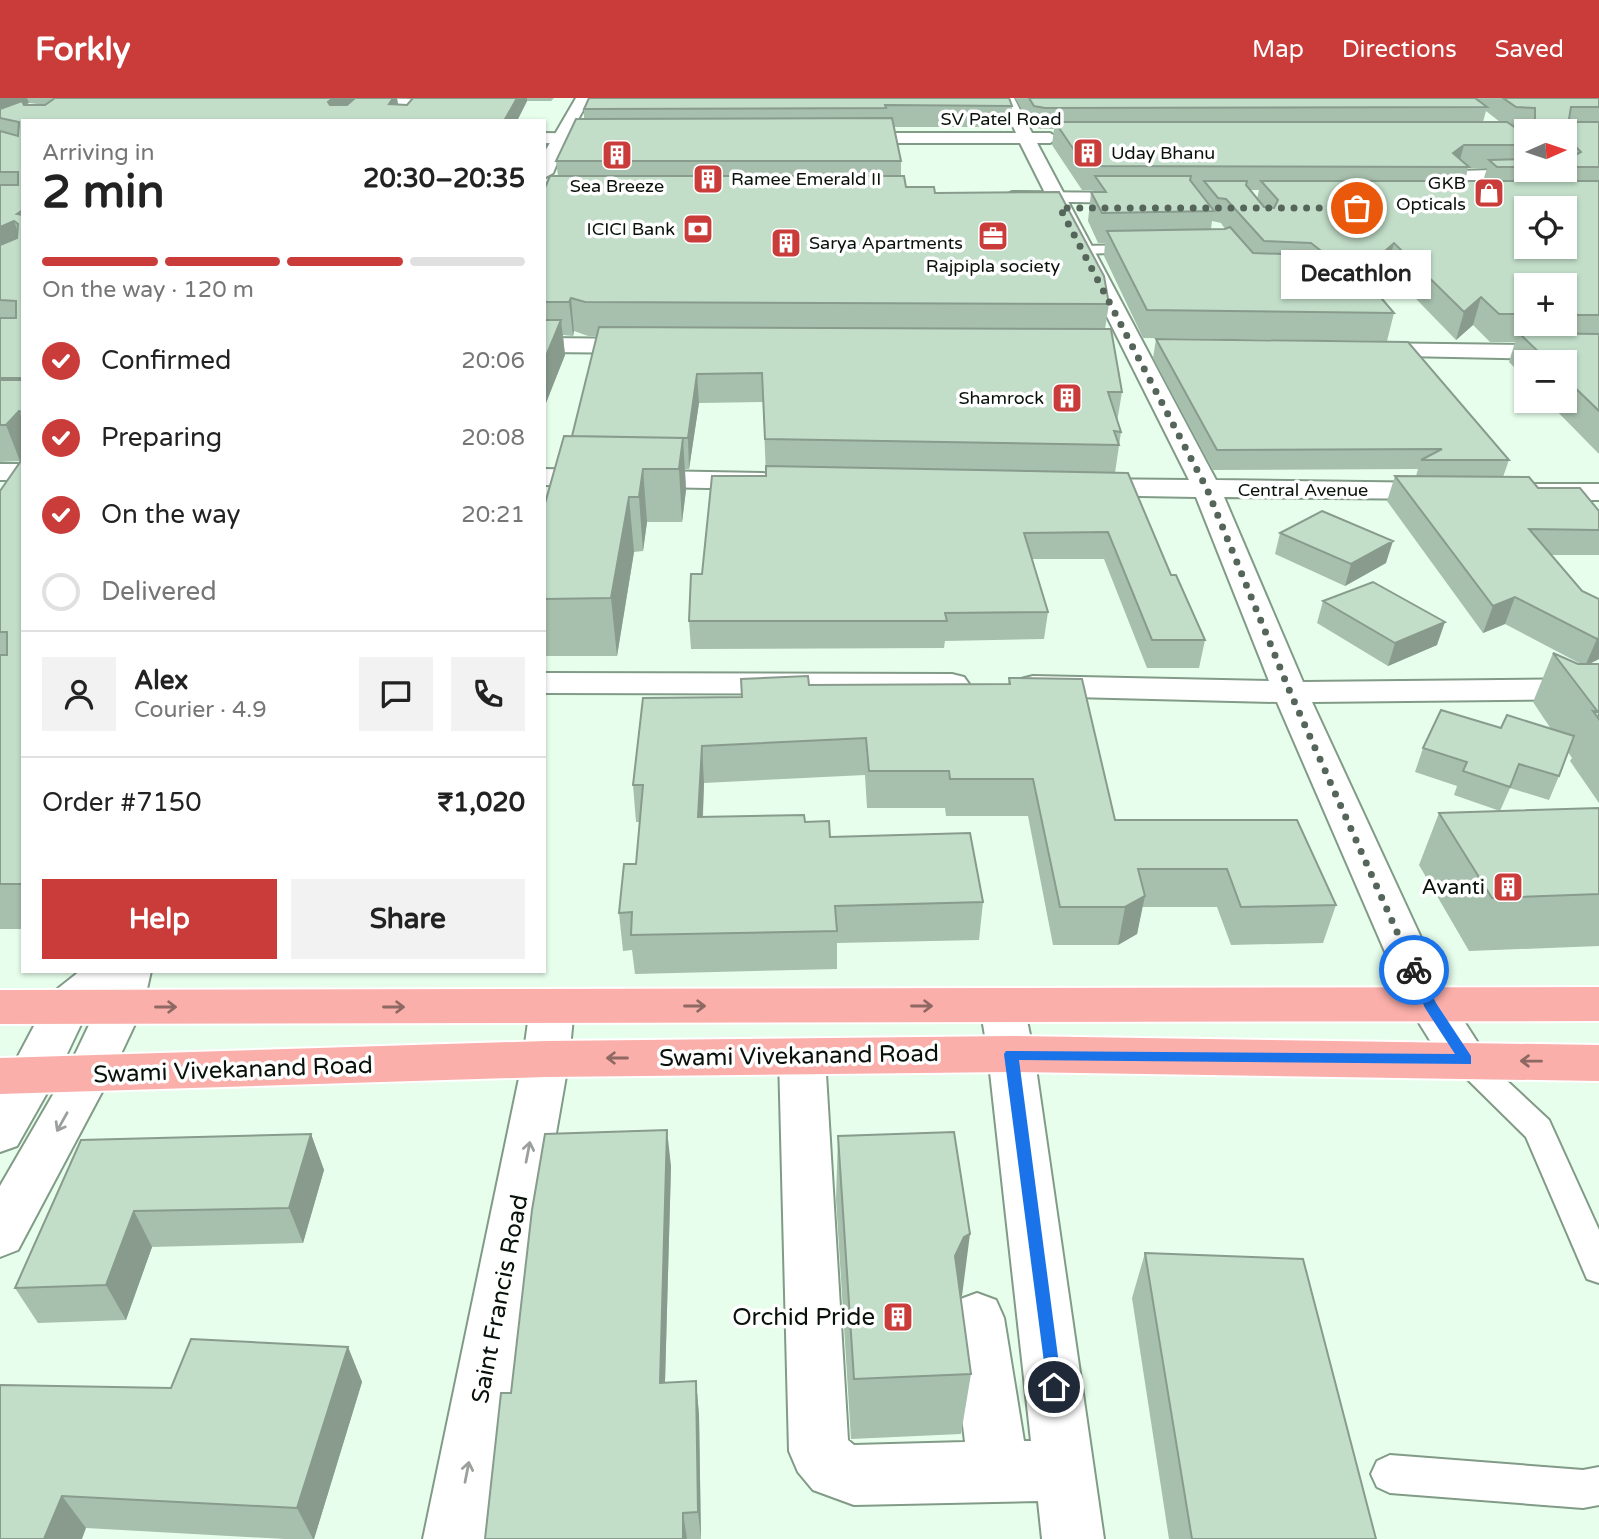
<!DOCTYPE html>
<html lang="en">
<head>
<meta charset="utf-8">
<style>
	:root { --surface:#fff; --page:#f2f2f2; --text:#222; --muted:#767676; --line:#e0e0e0; --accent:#ca3c39 }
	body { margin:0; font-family:"Varela Round",sans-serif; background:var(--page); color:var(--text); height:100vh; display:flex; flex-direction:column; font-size:26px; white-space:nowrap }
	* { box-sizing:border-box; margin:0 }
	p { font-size:23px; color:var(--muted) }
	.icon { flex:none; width:38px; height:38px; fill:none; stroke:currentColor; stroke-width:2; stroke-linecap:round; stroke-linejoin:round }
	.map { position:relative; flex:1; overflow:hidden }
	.sheet { position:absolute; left:21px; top:21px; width:525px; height:854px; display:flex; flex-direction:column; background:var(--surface); border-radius:0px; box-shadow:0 2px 5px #0004 }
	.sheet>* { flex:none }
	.needle { width:46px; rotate:87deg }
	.buttons { position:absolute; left:1514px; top:21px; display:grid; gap:14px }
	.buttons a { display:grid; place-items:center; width:63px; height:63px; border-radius:0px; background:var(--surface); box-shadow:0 2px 5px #0004; font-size:35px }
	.pin { position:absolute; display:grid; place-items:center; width:60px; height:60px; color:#fff; margin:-30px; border:4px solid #fff; border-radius:50%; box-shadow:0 2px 7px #0007 }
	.courier { position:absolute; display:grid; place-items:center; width:70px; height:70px; margin:-35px; border:5px solid #1a73e8; border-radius:50%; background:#fff; color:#222; box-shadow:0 2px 9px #0007 }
	.bubble { position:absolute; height:49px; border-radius:0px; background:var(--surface); box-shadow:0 2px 5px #0004; font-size:23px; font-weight:700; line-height:49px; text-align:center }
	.overview em { font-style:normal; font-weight:700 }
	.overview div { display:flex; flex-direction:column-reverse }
	.overview { display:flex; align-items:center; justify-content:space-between; height:119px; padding:0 21px }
	h1 { font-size:46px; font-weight:700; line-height:52px }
	.bar { display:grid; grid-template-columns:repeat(4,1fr); gap:10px 7px; align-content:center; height:84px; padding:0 21px }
	.bar i { height:9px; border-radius:5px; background:var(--line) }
	.bar .current { background:var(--accent) }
	.bar p { grid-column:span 4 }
	.line { display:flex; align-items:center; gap:18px; padding:0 21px; border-top:2px solid var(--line) }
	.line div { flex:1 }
	.round { display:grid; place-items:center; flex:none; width:74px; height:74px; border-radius:0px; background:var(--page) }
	ol { padding:0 21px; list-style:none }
	li { display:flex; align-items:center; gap:21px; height:77px }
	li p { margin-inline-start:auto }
	li .icon { padding:7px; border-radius:50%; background:var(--accent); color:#fff; stroke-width:4 }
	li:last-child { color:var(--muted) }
	li i { width:38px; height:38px; border:4px solid var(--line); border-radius:50% }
	.cta { display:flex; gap:14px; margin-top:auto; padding:14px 21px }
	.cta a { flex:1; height:80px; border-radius:0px; background:var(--accent); color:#fff; font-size:28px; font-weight:700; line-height:80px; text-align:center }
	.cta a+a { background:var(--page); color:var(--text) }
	header { display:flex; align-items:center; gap:42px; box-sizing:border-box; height:98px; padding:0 35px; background:var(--accent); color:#fff }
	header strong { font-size:33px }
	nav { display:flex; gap:38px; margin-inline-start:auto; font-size:24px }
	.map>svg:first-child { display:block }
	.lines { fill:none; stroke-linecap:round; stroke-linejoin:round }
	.lane-casing { stroke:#819b87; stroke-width:4 }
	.street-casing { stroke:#819b87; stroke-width:4 }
	.secondary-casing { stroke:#819b87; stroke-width:4 }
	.primary-casing { stroke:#fff; stroke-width:4 }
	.lane { fill:#fff; fill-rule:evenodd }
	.street { fill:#fff; fill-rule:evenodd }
	.secondary { fill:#fff; fill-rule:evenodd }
	.primary { fill:#fbafaa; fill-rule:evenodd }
	.wall { fill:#a7bfad; fill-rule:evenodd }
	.shaded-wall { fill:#889b8d }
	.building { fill:#c2dec9; stroke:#889b8d; stroke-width:2; fill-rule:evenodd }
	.oneway { stroke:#8e6862 }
	.oneway2 { stroke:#9ca09d }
	.route { fill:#1a73e8 }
	.done { stroke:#56655a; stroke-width:7; stroke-dasharray:0 12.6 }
	.labels { text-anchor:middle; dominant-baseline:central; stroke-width:7; stroke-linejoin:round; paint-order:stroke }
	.far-street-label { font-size:18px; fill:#08120b; stroke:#fff }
	.far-poi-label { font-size:18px; fill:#08120b; stroke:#fff; text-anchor:start }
	.poi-label { font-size:21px; fill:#08120b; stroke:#fff; text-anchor:end }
	.near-street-label { font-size:24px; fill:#08120b; stroke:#fff }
	.near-poi-label { font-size:24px; fill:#08120b; stroke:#fff; text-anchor:end }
</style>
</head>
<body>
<header>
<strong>Forkly</strong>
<nav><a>Map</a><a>Directions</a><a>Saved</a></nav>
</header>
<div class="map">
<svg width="1599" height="1441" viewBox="0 0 1599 1441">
	<rect width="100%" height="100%" fill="#e7feec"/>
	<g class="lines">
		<g class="lane-casing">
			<path id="lane" d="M1136,147L1142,151L1140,154L1081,156L1075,152L1081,148Z
				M1466,951L1476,954L1549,1022L1599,1132V1185L1587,1181L1526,1039L1456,970L1451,962L1456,954Z
				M1390,1357L1583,1372L1599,1369V1407L1583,1410L1390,1395L1377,1389L1371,1376L1377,1363Z"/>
		</g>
		<g class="street-casing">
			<path id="street" d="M360,0L416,1L424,6L410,23H394L404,10H364L351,23H334L355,2Z
				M1000,0H1014L1032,35H1050L1058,40L1050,45H1037L1216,382L1442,385L1452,387L1456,393L1452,399L1442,401L1224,399L1303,584L1599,581V601L1312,604L1449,900L1489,962L1482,975L1466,980L1450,975L1408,907L1277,604L1033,598L1021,595L1016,588L1021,581L1033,578L1269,583L1196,399L1082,397L1072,395L1068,389L1072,383L1082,381L1189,382L1020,45H844L836,40L844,35H1016Z
				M544,35L605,36L613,41L605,46L544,45Z
				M1526,71L1541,72L1544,76L1535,81L1475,83L1495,100L1486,105L1480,104L1449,78L1458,73Z
				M544,240L645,241L653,243L657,248L653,253L645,255L544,254Z
				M1363,245L1599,248V262L1355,257L1351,252L1355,247Z
				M0,366H23V382H0Z
				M544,371L763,375L773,377L777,383L773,389L763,391L544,387Z
				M1530,386H1599V402H1530L1520,400L1516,394L1520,388Z
				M544,575L952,576L964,579L969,586L964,593L952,596L544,595Z
				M1002,891L1018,896L1024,908L1034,956L1104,1441H1042L1038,1403L854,1407L813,1392L798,1374L789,1353L779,959L786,946L802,941L818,946L825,959L848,1342L854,1347L965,1344L950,1220L958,1202L977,1195L996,1202L1004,1220L1024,1343H1031L988,956L980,908L986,896Z
				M552,892L568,897L574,909L569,961L485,1441H423L523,961L530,909L536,897Z"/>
		</g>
		<g class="secondary-casing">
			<path id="secondary" d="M576,0H590L567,41L553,75L544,80V55Z
				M1012,94L1144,95L1153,100L1144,105L1006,103L1003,99Z
				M80,873H151L143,909L111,977L18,1152L0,1159V1088L69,969L99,906L85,918L56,979L17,1048L0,1054V992L51,896Z"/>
		</g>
		<g class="primary-casing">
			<path id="primary" d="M1599,889V923L0,926V892Z
				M1011,938L1599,947V983L1011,974L546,979L0,996V960L546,943Z"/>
		</g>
		<use href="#lane" class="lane"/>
		<use href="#street" class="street"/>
		<use href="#secondary" class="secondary"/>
		<use href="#primary" class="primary"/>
	</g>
	<path class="wall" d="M0,0H397L398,7H407L413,0H554L551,3H527L517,23H23V831H0V393L20,363L0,364ZM29,5L46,7H25Z
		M589,0L1012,8L1010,29H894L901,63V78L906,89L935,95L1109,206L1105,231L1122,294L1117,324L1121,334L1115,375L1205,542L1199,570H1147L1104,461H1032L1048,514L1044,541L945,543L944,550L691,551L689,523L702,476L766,378L763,304L699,305L689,371H685L686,392L682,424H647L643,453L634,454L617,558H544V409L572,338L597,238H588L574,233L573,238L563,237L565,257L544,310V92L558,78L556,63L584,21V11Z
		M1015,0H1599V356L1547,303H1564V264H1526V281L1509,264L1515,244H1490L1473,227L1456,242L1387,171L1370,187L1394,215L1387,243L1143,240L1104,158L1105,145H1098L1088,123L1091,94H1093V92H1082L1052,47L1054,31H1042L1032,29ZM1486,13L1500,24H1483ZM1517,31H1528V33H1564V72H1526V37ZM1468,70H1487L1483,83H1465ZM1250,92H1259L1257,101ZM1212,123L1221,125L1225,131H1211ZM1526,187H1564V226H1526Z
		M1156,241L1509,362L1503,379L1538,390L1599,413V457H1551L1582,493L1599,501V561L1589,566H1599V705L1570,663L1572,660L1568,654L1559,678L1549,702L1510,690L1500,713L1454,697L1457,688L1415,674L1423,650L1501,630L1551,631L1533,604L1553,555L1578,566H1581L1505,526L1483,535L1387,403L1395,378H1416L1418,371L1213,372L1153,260Z
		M1280,435L1386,465L1345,488L1275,456Z
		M1323,503L1437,547L1388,568L1317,525Z
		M1009,580L1115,722L1336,807L1323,845L1231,847L1217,809H1142L1137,836L1118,847H1053L1028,718H946L945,710H867L865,677L704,685L703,719L805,724L830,739L983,804L979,842L837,845V871L635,876L632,852L623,853L619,815L636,766L640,724H636L633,687L741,599V581L809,587L1008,586Z
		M1599,710V848L1469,853L1419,767L1439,715Z
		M311,1036L324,1072L303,1145L152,1149L126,1222L38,1225L15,1190L81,1042Z
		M838,1038L962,1198L960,1199L971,1276L961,1336L851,1341L836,1101Z
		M671,1068L665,1285L696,1283L699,1317L701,1441H485L511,1295Z
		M1145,1155L1376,1441H1169L1132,1200Z
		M348,1249L362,1284L314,1441H285L86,1430L0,1441L171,1290Z"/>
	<path class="shaded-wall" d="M0,0H27L29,5L0,17Z
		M333,0H356L331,23L328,4Z
		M393,0H397L399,13L389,6Z
		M517,0H527V3L517,23H504Z
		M1464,47L1458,69L1453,55Z
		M14,123L22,146L0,155V129Z
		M1394,145L1387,171L1353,202L1360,175Z
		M1481,199L1473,227L1456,242L1464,214Z
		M571,200L574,233L573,238L569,204Z
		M561,222L565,257L544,310V263Z
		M697,276L699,305L689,371L688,340Z
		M19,313L23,322V361L20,363L6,327Z
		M683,340L686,392L682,424L679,371Z
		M643,371L647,424L643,453L639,399Z
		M629,399L634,454L617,558L611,500Z
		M1393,443L1386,465L1345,488L1351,466Z
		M1515,499L1505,526L1483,535L1493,508Z
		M1445,524L1437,547L1388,568L1395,545Z
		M1599,540V561L1585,568L1597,541Z
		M702,648L704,685L701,756L698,719Z
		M1145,798L1137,836L1118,847L1125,809Z
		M667,1032L671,1068L664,1319L660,1285Z
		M311,1036L324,1072L303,1145L289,1110Z
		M134,1113L152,1149L126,1222L106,1187Z
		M970,1136L962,1198L956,1201L955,1158L964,1139Z
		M348,1249L362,1284L314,1441H313L297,1410Z
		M696,1283L699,1317L701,1441L698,1414Z
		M62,1398L86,1430L82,1441H44Z
		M683,1415L687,1441H683Z"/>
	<path class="building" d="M55,0H333L328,4L330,7H347L355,0H393L389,6L407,7L413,0H517L504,23H23V112L17,116L23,117V280H0V220H16V203L0,202V147L17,140L18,126L14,123L0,129V87H18V74H0V33L18,38L19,24L0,20V11L22,3L24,7H45Z
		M589,0H1009L1012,8L885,7L886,10L584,11Z
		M1029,0H1475L1487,9L1045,10L1034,8Z
		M1503,0H1599V9H1571L1569,21L1571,24H1599V69H1564V60H1570L1581,54L1573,46H1564V33H1535V10L1516,9Z
		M892,20L901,63H556L576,21Z
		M1055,24H1507L1526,37V47H1464L1453,55L1469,69L1085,68Z
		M1526,61V69H1497L1489,62Z
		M550,78H904L906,89H934L935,95L1059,94L1104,178L1109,206L585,204L571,200L569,204H544V92Z
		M1095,78H1191L1190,82L1214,113L1102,115L1091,94H1106Z
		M1204,83H1247L1246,87L1264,109L1274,110L1278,102L1261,83H1599V217H1564V187H1526V216H1499L1481,199L1464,214L1394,145L1360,175L1394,215L1147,212L1107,133L1225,131L1230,129L1253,155L1310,157L1320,152L1311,145L1264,143L1226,101L1218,100ZM1526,110H1564V149H1526Z
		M544,222H561L544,263Z
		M599,229L1111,231L1122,294H1108L1121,334L1114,333L1119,347L765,341L762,275L697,276L688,340L572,338Z
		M1519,235L1599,236V313L1564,279V264H1549Z
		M1156,241L1408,244L1509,362H1421L1442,351L1217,352Z
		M0,282H23V315L19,313L6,327H0Z
		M564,338L683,340L679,371H643L639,399H629L611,500L544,501V409Z
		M23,360V786H0V557H7V534H0V393Z
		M766,368L1128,375L1171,477H1176L1205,542H1152L1108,434L1024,435L1048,514L945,515L947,523H689L691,476H702L712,378H766Z
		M1395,378L1529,379L1538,390H1580L1599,413V432L1529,431L1582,493L1599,501V540L1597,541L1515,499L1493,508Z
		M1322,413L1393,443L1351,466L1280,435Z
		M1373,484L1445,524L1395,545L1323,503Z
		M1553,555L1578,566H1599V621L1593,613L1598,614Z
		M808,578L809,587L1010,586L1009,580L1082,581L1115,722H1297L1336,807L1241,809L1227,771H1138L1145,798L1125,809H1060L1033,681H950L949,673H869L866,640L702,648L698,719L804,717L805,724L829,723L830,739L970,735L983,804L835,808L837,833L631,837L632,814L619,815L624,766H636L643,687H633L643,600L742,599L741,581Z
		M1441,612L1501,630L1507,617L1574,638L1559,678L1519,666L1510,689L1463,673L1467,664L1423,650Z
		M1599,710V796L1492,800L1439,715Z
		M667,1032L660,1285L696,1283L698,1414L683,1415V1441H485L501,1295H511L532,1112L545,1036Z
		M954,1034L970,1136L964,1139L955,1158L971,1276L854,1281L838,1038Z
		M311,1036L289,1110L134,1113L106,1187L15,1190L81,1042Z
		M1145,1155L1303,1161L1376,1441H1192Z
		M191,1241L348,1249L297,1410L62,1398L44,1441H0V1287L171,1290Z"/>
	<defs><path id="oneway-shaft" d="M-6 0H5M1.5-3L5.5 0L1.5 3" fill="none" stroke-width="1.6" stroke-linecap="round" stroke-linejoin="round" transform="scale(1.75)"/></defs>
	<g class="oneway">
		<use href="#oneway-shaft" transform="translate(695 908)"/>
		<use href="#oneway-shaft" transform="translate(922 908)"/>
		<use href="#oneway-shaft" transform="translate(166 909)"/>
		<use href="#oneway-shaft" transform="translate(394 909)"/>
		<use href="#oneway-shaft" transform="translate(617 960) rotate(180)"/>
		<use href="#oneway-shaft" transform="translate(1531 963) rotate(-179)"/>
	</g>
	<g class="oneway2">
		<use href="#oneway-shaft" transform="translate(62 1024) rotate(119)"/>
		<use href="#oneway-shaft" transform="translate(528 1054) rotate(-79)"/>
		<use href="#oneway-shaft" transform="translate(467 1374) rotate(-79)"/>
	</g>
	<path class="route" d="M1414,868L1419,869L1436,905L1471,958V966L1019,962L1062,1289L1059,1295L1054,1297L1048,1295L1004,956L1006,953L1455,956L1425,910L1408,872Z"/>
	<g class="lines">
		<path class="done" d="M1357,110H1060L1207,391L1290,594L1414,872"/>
	</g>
	<defs>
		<g id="building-square" transform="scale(1.575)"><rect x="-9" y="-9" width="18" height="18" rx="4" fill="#ca3c39" stroke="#fff"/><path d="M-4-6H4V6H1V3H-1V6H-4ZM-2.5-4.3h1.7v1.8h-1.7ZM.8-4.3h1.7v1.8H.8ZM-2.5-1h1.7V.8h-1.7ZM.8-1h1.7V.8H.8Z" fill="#fff"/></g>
		<g id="shop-square" transform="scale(1.575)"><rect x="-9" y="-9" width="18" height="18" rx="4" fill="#ca3c39" stroke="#fff"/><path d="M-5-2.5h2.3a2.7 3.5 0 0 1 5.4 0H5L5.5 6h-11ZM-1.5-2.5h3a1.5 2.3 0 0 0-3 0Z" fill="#fff"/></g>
		<g id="bank-square" transform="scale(1.575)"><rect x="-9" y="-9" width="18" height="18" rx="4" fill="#ca3c39" stroke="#fff"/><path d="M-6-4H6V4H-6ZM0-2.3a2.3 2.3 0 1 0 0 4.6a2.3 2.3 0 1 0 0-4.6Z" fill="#fff"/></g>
		<g id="office-square" transform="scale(1.575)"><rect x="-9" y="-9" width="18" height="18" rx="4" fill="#ca3c39" stroke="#fff"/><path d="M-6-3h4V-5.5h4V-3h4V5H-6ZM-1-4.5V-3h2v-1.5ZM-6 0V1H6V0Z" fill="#fff"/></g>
	</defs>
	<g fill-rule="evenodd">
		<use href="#building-square" x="1088" y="55"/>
		<use href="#building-square" x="617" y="57"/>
		<use href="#building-square" x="708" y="81"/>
		<use href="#shop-square" x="1489" y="95"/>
		<use href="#bank-square" x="698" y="131"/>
		<use href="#office-square" x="993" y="138"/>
		<use href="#building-square" x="786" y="145"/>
		<use href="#building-square" x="1067" y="300"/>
		<use href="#building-square" x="1508" y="789"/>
		<use href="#building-square" x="898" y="1219"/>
	</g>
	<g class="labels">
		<g class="far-street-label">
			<text x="1001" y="21">SV Patel Road</text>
			<text x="1303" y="392">Central Avenue</text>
		</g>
		<g class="far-poi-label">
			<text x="1111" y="55">Uday Bhanu</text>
			<text x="731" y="81">Ramee Emerald II</text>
			<text x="1466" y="85" text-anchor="end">GKB<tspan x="1466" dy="21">Opticals</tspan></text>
			<text x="617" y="88" text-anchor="middle">Sea Breeze</text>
			<text x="675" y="131" text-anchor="end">ICICI Bank</text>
			<text x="809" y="145">Sarya Apartments</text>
			<text x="993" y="168" text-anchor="middle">Rajpipla society</text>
			<text x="1044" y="300" text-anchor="end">Shamrock</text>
		</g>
		<g class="poi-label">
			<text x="1485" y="789">Avanti</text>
		</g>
		<g class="near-street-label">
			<text transform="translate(799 958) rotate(-1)">Swami Vivekanand Road</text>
			<text transform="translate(233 972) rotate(-2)">Swami Vivekanand Road</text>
			<text transform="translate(500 1201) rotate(-79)">Saint Francis Road</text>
		</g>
		<g class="near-poi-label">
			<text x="875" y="1219">Orchid Pride</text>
		</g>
	</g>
</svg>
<div class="buttons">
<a><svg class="needle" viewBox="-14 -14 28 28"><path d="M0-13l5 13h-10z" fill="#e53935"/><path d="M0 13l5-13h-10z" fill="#767676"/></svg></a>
<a><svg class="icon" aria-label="locate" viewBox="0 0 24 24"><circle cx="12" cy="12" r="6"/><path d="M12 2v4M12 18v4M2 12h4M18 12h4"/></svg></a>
<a>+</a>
<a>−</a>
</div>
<div class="pin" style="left:1357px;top:110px;background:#ea580c"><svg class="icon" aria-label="bag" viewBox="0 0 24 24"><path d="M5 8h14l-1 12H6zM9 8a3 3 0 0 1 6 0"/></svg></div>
<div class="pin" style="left:1054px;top:1289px;background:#1f2937"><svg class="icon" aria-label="home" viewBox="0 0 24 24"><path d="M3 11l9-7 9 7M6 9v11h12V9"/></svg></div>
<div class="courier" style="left:1414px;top:872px"><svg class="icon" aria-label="bike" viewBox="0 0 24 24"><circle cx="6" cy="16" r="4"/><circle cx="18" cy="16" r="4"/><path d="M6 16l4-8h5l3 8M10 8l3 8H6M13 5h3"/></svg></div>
<div class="bubble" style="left:1281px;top:152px;width:150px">Decathlon</div>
<section class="sheet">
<div class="overview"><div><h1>2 min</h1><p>Arriving in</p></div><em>20:30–20:35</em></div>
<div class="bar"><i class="current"></i><i class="current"></i><i class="current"></i><i></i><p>On the way · 120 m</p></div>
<ol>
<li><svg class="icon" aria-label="check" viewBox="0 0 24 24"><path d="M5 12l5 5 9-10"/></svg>Confirmed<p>20:06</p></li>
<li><svg class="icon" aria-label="check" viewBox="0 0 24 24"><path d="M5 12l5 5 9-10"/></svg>Preparing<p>20:08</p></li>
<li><svg class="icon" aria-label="check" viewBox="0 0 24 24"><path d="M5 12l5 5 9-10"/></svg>On the way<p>20:21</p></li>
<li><i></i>Delivered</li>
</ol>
<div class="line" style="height:126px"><a class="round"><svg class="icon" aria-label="person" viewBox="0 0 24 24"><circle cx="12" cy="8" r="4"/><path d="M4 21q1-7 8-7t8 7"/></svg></a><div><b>Alex</b><p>Courier · 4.9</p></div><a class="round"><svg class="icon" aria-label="chat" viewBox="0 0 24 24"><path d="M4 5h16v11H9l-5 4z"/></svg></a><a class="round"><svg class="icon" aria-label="phone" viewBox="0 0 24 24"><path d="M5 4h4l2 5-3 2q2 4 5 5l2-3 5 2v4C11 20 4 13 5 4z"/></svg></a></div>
<div class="line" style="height:91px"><div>Order #7150</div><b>₹1,020</b></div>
<div class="cta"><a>Help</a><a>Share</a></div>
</section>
</div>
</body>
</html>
